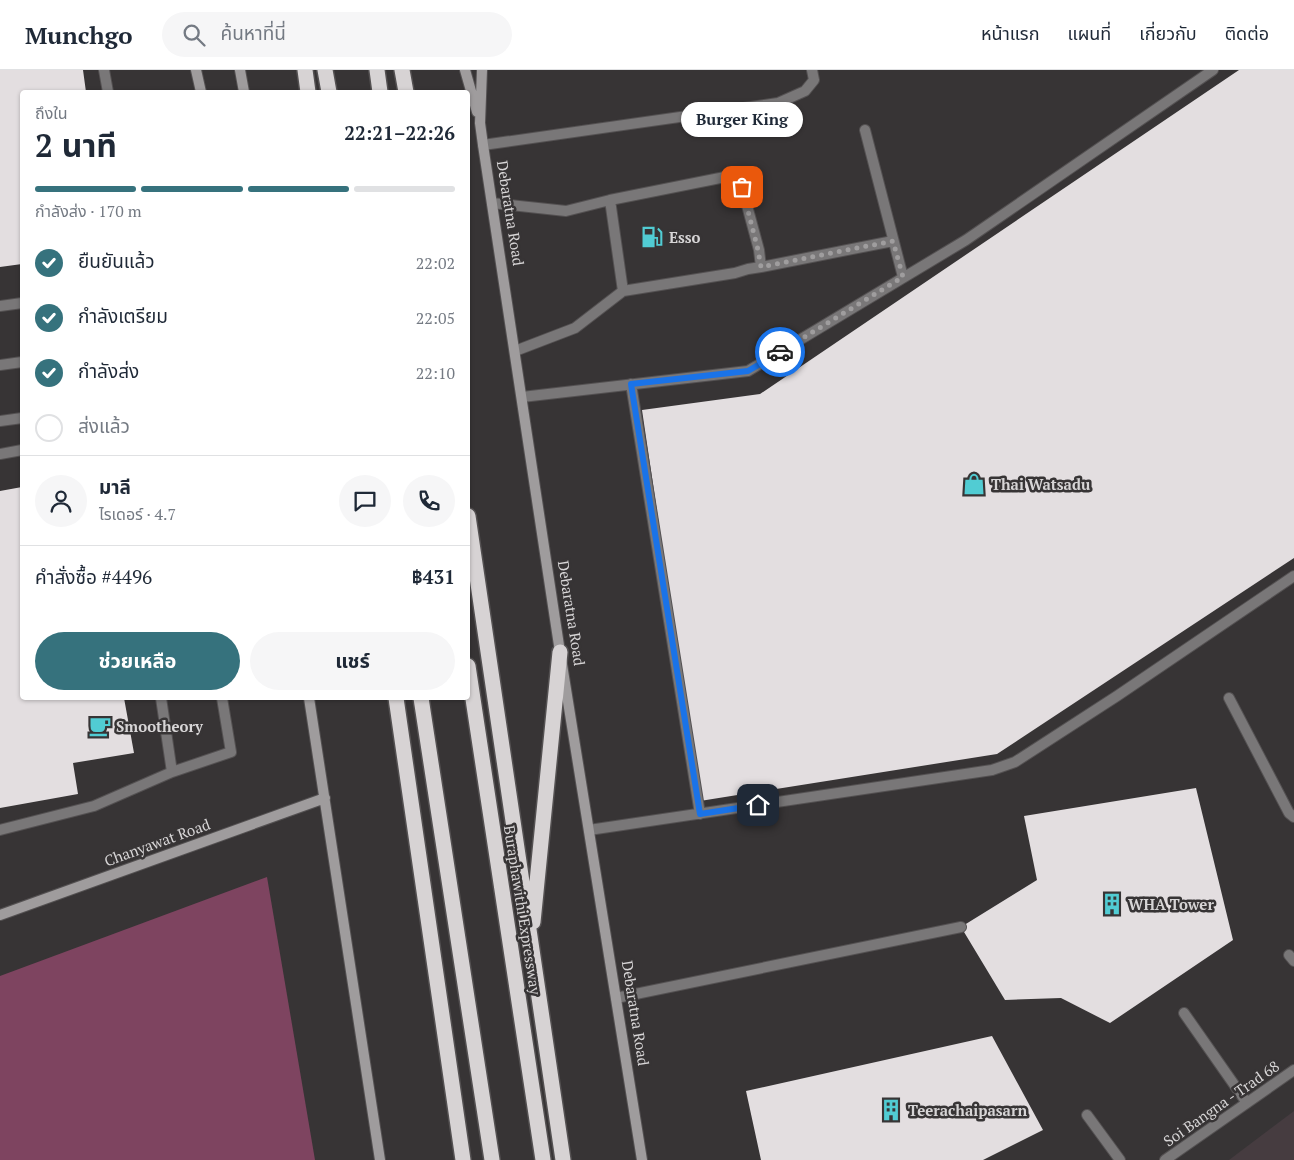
<!DOCTYPE html>
<html lang="th">
<head>
<meta charset="utf-8">
<style>
	:root { --surface:#fff; --page:#f6f6f7; --text:#1f2937; --muted:#747a83; --line:#e0e1e3; --accent:#36727d }
	body { margin:0; font-family:"PT Serif","Noto Sans Thai",serif; background:var(--page); color:var(--text); height:100vh; display:flex; flex-direction:column; font-size:19px; white-space:nowrap }
	* { box-sizing:border-box; margin:0 }
	p { font-size:16px; color:var(--muted) }
	.icon { flex:none; width:28px; height:28px; fill:none; stroke:currentColor; stroke-width:2; stroke-linecap:round; stroke-linejoin:round }
	.map { position:relative; flex:1; overflow:hidden }
	.side { position:absolute; left:20px; top:20px; width:450px; height:610px; display:flex; flex-direction:column; background:var(--surface); border-radius:5px; box-shadow:0 1px 4px #0004 }
	.side>* { flex:none }
	.pin { position:absolute; display:grid; place-items:center; width:42px; height:42px; color:#fff; margin:-21px; border-radius:10px; box-shadow:0 2px 8px #0006 }
	.courier { position:absolute; display:grid; place-items:center; width:50px; height:50px; margin:-25px; border:4px solid #1a73e8; border-radius:50%; background:#fff; color:#222; box-shadow:0 1px 6px #0007 }
	.bubble { position:absolute; height:35px; border-radius:18px; background:var(--surface); box-shadow:0 1px 4px #0004; font-size:16px; font-weight:700; line-height:35px; text-align:center }
	.overview em { font-style:normal; font-weight:700 }
	.overview div { display:flex; flex-direction:column-reverse }
	.overview { display:flex; align-items:center; justify-content:space-between; height:85px; padding:0 15px }
	h1 { font-size:32px; font-weight:700; line-height:38px }
	.bar { display:grid; grid-template-columns:repeat(4,1fr); gap:8px 5px; align-content:center; height:60px; padding:0 15px }
	.bar i { height:6px; border-radius:4px; background:var(--line) }
	.bar .current { background:var(--accent) }
	.bar p { grid-column:span 4 }
	.line { display:flex; align-items:center; gap:12px; padding:0 15px; border-top:1px solid var(--line) }
	.line div { flex:1 }
	.round { display:grid; place-items:center; flex:none; width:52px; height:52px; border-radius:26px; background:var(--page) }
	ol { padding:0 15px; list-style:none }
	li { display:flex; align-items:center; gap:15px; height:55px }
	li p { margin-inline-start:auto }
	li .icon { padding:5px; border-radius:50%; background:var(--accent); color:#fff; stroke-width:4 }
	li:last-child { color:var(--muted) }
	li i { width:28px; height:28px; border:2px solid var(--line); border-radius:50% }
	.primary-button { display:flex; gap:10px; margin-top:auto; padding:10px 15px }
	.primary-button a { flex:1; height:58px; border-radius:30px; background:var(--accent); color:#fff; font-size:20px; font-weight:700; line-height:58px; text-align:center }
	.primary-button a+a { background:var(--page); color:var(--text) }
	header { display:flex; align-items:center; gap:30px; box-sizing:border-box; height:70px; padding:0 25px; background:var(--surface); border-bottom:1px solid var(--line) }
	header strong { font-size:24px }
	nav { display:flex; gap:28px; margin-inline-start:auto; font-size:18px }
	.search { width:350px; height:45px; background:var(--page); display:flex; align-items:center; gap:12px; box-sizing:border-box; padding:0 18px; border-radius:28px; color:var(--muted); font-size:19px }
	.map>svg:first-child { display:block }
	.built { fill:#463c40 }
	.green { fill:#7e4460 }
	.building { fill:#e3dee0 }
	.lines { fill:none; stroke-linecap:round; stroke-linejoin:round }
	.lane-casing { stroke:#545152; stroke-width:12 }
	.street-casing { stroke:#545152; stroke-width:12 }
	.secondary-casing { stroke:#545152; stroke-width:12 }
	.highway-casing { stroke:#545152; stroke-width:18 }
	.lane { stroke:#797778; stroke-width:10 }
	.street { stroke:#797778; stroke-width:10 }
	.secondary { stroke:#9f9c9d; stroke-width:10 }
	.highway { stroke:#d7d3d4; stroke-width:15 }
	.done { stroke:#9f9d9e; stroke-width:5; stroke-dasharray:0 9 }
	.route { stroke:#1a73e8; stroke-width:6 }
	.labels { text-anchor:middle; dominant-baseline:central; stroke-width:5; stroke-linejoin:round; paint-order:stroke }
	.street-label { font-size:15px; fill:#d7d5d6; stroke:#373435 }
	.poi-label { font-size:15px; font-weight:bold; fill:#d7d5d6; stroke:#373435; text-anchor:start }
</style>
</head>
<body>
<header>
<strong>Munchgo</strong>
<div class="search"><svg class="icon" aria-label="search" viewBox="0 0 24 24"><circle cx="10" cy="10" r="6"/><path d="M15 15l6 6"/></svg>ค้นหาที่นี่</div>
<nav><a>หน้าแรก</a><a>แผนที่</a><a>เกี่ยวกับ</a><a>ติดต่อ</a></nav>
</header>
<div class="map">
<svg width="1294" height="1090" viewBox="0 0 1294 1090">
	<rect width="100%" height="100%" fill="#373435"/>
	<path class="built" d="M1294,1041V1090H1229Z"/>
	<path class="green" d="M267,807L315,1090H0V906Z"/>
	<path class="building" d="M0,0H83L86,22H22V194L0,197Z
		M1239,0H1294V488L997,684L700,731L642,340L760,324Z
		M22,417V628H124L134,683L73,693L78,724L0,738V421Z
		M1196,718L1233,870L1110,953L1061,928L1005,930L961,857L1037,810L1024,746Z
		M992,966L1043,1060L983,1090H761L746,1021Z"/>
	<g class="lines">
		<g class="lane-casing">
			<path id="lane" d="M104,0L108,22
				M865,60L903,207
				M483,75L778,33L805,21L814,10L812,0
				M610,130L725,107L735,111L742,117L759,180L761,197L748,199L735,203L623,221
				M492,133L566,141L610,130L623,221L575,258L515,281
				M761,197L893,171
				M0,236L22,233
				M0,295L22,292
				M631,314L700,744
				M522,327L748,301L966,170L1213,0
				M0,351L22,348
				M0,384L22,380
				M161,628L172,702
				M0,760L94,736L172,702L231,682L222,628
				M589,760L992,700L1015,692L1117,626L1294,506
				M616,928L961,857"/>
		</g>
		<g class="street-casing">
			<path id="street" d="M1229,628L1289,743L1294,747
				M1289,885L1294,891
				M1184,943L1247,1033
				M1087,1045L1120,1090
				M1165,1090L1294,1000"/>
		</g>
		<g class="secondary-casing">
			<path id="secondary" d="M196,0L201,22
				M240,0L244,22
				M465,0L477,42
				M482,0L480,53L483,75L560,582L642,1090
				M309,628L380,1090
				M0,845L325,728"/>
		</g>
		<g class="highway-casing">
			<path id="highway" d="M305,0L308,22
				M325,0L329,22
				M377,0L380,22
				M402,0L406,22
				M468,446L563,1090
				M468,596L543,1090
				M396,628L463,1090
				M421,628L492,1090
				M533,852L560,582"/>
		</g>
		<use href="#lane" class="lane"/>
		<use href="#street" class="street"/>
		<use href="#secondary" class="secondary"/>
		<use href="#highway" class="highway"/>
	</g>
	<g class="lines">
		<path class="done" d="M742,117L758,180L761,197L893,171L903,207L780,282"/>
		<path class="route" d="M758,735L700,744L631,314L748,301L780,282"/>
	</g>
	<defs>
		<g id="fuel-bare" transform="scale(1.725)"><path d="M-5.5-6h7V0h2V4h1.3V-2.5L3-4.5l.8-.8L6-3V5H2.5V1h-1V6h-7ZM-4.2-4.7v3.2H.2V-4.7Z" fill="#51ccd3" stroke="#373435" stroke-width="2.5" paint-order="stroke"/></g>
		<g id="shop-bare" transform="scale(1.725)"><path d="M-5-2.5h2.3a2.7 3.5 0 0 1 5.4 0H5L5.5 6h-11ZM-1.5-2.5h3a1.5 2.3 0 0 0-3 0Z" fill="#51ccd3" stroke="#373435" stroke-width="2.5" paint-order="stroke"/></g>
		<g id="cafe-bare" transform="scale(1.725)"><path d="M-5.5-4.5H6V0H3Q3 3.5 0 3.5H-2.5Q-5.5 3.5-5.5 0ZM3-3.2v2h1.7v-2ZM-6 4.5H4V6H-6Z" fill="#51ccd3" stroke="#373435" stroke-width="2.5" paint-order="stroke"/></g>
		<g id="building-bare" transform="scale(1.725)"><path d="M-4-6H4V6H1V3H-1V6H-4ZM-2.5-4.3h1.7v1.8h-1.7ZM.8-4.3h1.7v1.8H.8ZM-2.5-1h1.7V.8h-1.7ZM.8-1h1.7V.8H.8Z" fill="#51ccd3" stroke="#373435" stroke-width="2.5" paint-order="stroke"/></g>
	</defs>
	<g fill-rule="evenodd">
		<use href="#fuel-bare" x="652" y="167"/>
		<use href="#shop-bare" x="974" y="414"/>
		<use href="#cafe-bare" x="100" y="656"/>
		<use href="#building-bare" x="1112" y="834"/>
		<use href="#building-bare" x="891" y="1040"/>
	</g>
	<g class="labels">
		<g class="street-label">
			<text transform="translate(511 143) rotate(81)">Debaratna Road</text>
			<text transform="translate(572 543) rotate(81)">Debaratna Road</text>
			<text transform="translate(157 772) rotate(-20)">Chanyawat Road</text>
			<text transform="translate(523 840) rotate(81)">Buraphawithi Expressway</text>
			<text transform="translate(636 943) rotate(81)">Debaratna Road</text>
			<text transform="translate(1221 1033) rotate(-35)">Soi Bangna - Trad 68</text>
		</g>
		<g class="poi-label">
			<text x="669" y="167">Esso</text>
			<text x="991" y="414">Thai Watsadu</text>
			<text x="116" y="656">Smootheory</text>
			<text x="1128" y="834">WHA Tower</text>
			<text x="908" y="1040">Teerachaipasarn</text>
		</g>
	</g>
</svg>
<div class="pin" style="left:742px;top:117px;background:#ea580c"><svg class="icon" aria-label="bag" viewBox="0 0 24 24"><path d="M5 8h14l-1 12H6zM9 8a3 3 0 0 1 6 0"/></svg></div>
<div class="pin" style="left:758px;top:735px;background:#1f2937"><svg class="icon" aria-label="home" viewBox="0 0 24 24"><path d="M3 11l9-7 9 7M6 9v11h12V9"/></svg></div>
<div class="courier" style="left:780px;top:282px"><svg class="icon" aria-label="car" viewBox="0 0 24 24"><path d="M5 17H2v-5l4-1 3-4h7l3 4 3 1v5h-3M9 17h6M6 11h13"/><circle cx="7" cy="17" r="2"/><circle cx="17" cy="17" r="2"/></svg></div>
<div class="bubble" style="left:681px;top:32px;width:122px">Burger King</div>
<section class="side">
<div class="overview"><div><h1>2 นาที</h1><p>ถึงใน</p></div><em>22:21–22:26</em></div>
<div class="bar"><i class="current"></i><i class="current"></i><i class="current"></i><i></i><p>กำลังส่ง · 170 m</p></div>
<ol>
<li><svg class="icon" aria-label="check" viewBox="0 0 24 24"><path d="M5 12l5 5 9-10"/></svg>ยืนยันแล้ว<p>22:02</p></li>
<li><svg class="icon" aria-label="check" viewBox="0 0 24 24"><path d="M5 12l5 5 9-10"/></svg>กำลังเตรียม<p>22:05</p></li>
<li><svg class="icon" aria-label="check" viewBox="0 0 24 24"><path d="M5 12l5 5 9-10"/></svg>กำลังส่ง<p>22:10</p></li>
<li><i></i>ส่งแล้ว</li>
</ol>
<div class="line" style="height:90px"><a class="round"><svg class="icon" aria-label="person" viewBox="0 0 24 24"><circle cx="12" cy="8" r="4"/><path d="M4 21q1-7 8-7t8 7"/></svg></a><div><b>มาลี</b><p>ไรเดอร์ · 4.7</p></div><a class="round"><svg class="icon" aria-label="chat" viewBox="0 0 24 24"><path d="M4 5h16v11H9l-5 4z"/></svg></a><a class="round"><svg class="icon" aria-label="phone" viewBox="0 0 24 24"><path d="M5 4h4l2 5-3 2q2 4 5 5l2-3 5 2v4C11 20 4 13 5 4z"/></svg></a></div>
<div class="line" style="height:65px"><div>คำสั่งซื้อ #4496</div><b>฿431</b></div>
<div class="primary-button"><a>ช่วยเหลือ</a><a>แชร์</a></div>
</section>
</div>
</body>
</html>
